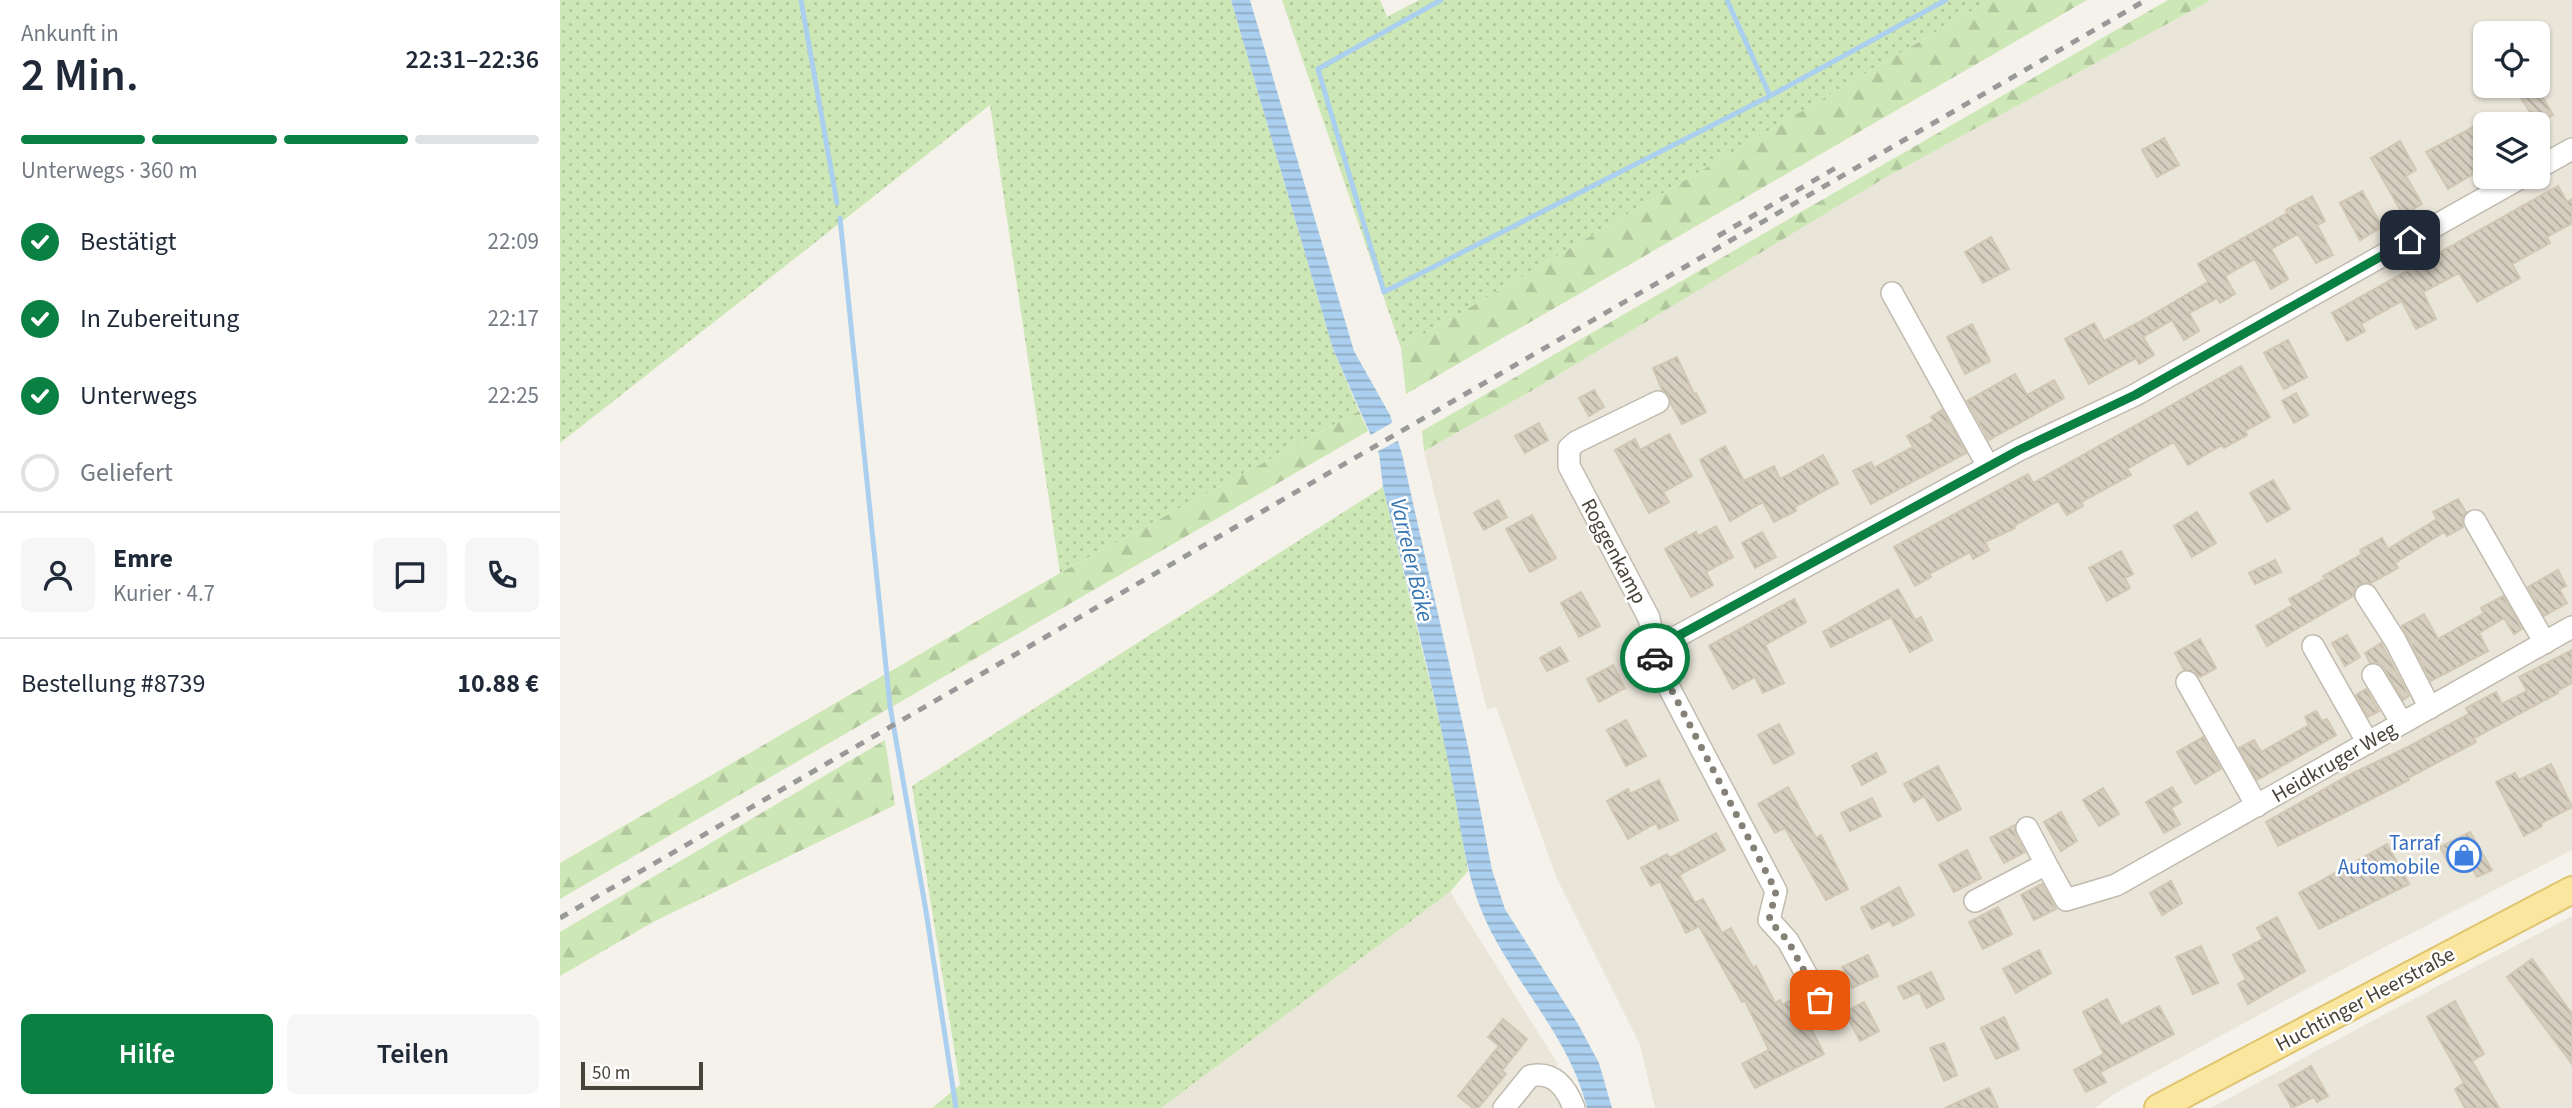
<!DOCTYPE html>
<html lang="de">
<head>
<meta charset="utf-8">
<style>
	:root { --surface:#fff; --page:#f6f6f7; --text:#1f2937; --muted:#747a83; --line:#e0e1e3; --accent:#0b8043 }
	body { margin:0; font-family:"Source Sans 3",sans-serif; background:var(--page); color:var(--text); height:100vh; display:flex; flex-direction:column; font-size:26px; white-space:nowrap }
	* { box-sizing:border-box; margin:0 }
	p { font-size:23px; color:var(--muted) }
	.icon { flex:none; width:38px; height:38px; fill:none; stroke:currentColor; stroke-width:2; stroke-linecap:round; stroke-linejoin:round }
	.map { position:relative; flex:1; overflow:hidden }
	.details { display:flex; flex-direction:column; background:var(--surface); width:560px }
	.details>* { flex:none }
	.tools { position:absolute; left:1913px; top:21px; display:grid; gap:14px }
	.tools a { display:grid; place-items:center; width:77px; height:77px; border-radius:10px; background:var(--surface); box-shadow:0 2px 5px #0004; font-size:35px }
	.scale { position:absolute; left:21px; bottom:18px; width:122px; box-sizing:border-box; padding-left:7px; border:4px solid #494439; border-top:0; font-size:19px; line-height:24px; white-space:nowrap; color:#494439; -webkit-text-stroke:5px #fff; paint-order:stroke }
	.pin { position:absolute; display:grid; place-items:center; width:60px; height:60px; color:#fff; margin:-30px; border-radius:14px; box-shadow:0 4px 10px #0006 }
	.courier { position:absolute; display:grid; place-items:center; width:70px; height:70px; margin:-35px; border:5px solid #0b8043; border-radius:50%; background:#fff; color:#222; box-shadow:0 2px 9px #0007 }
	.overview em { font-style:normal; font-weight:600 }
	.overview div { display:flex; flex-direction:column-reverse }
	.overview { display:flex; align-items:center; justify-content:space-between; height:119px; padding:0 21px }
	h1 { font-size:46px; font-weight:600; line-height:52px }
	.bar { display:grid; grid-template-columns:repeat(4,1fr); gap:10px 7px; align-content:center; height:84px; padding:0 21px }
	.bar i { height:9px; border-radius:5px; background:var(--line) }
	.bar .selected { background:var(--accent) }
	.bar p { grid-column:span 4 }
	.line { display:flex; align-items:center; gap:18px; padding:0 21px; border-top:2px solid var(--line) }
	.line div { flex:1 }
	.round { display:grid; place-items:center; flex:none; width:74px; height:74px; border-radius:10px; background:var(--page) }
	ol { padding:0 21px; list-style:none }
	li { display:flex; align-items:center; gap:21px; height:77px }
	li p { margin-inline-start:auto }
	li .icon { padding:7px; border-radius:50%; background:var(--accent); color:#fff; stroke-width:4 }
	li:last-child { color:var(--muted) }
	li i { width:38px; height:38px; border:4px solid var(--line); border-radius:50% }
	.cta { display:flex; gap:14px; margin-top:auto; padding:14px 21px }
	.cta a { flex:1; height:80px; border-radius:10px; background:var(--accent); color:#fff; font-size:28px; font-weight:600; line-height:80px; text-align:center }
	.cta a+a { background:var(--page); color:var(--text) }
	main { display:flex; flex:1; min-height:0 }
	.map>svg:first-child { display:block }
	.residential { fill:#e9e5d9; fill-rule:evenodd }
	.grass { fill:url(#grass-dots) }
	.forest { fill:url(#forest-firs) }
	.water { fill:url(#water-rules) }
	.pier { fill:#f5f2eb }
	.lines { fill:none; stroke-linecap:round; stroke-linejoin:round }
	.stream { stroke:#abcfee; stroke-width:5 }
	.building { fill:url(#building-back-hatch); stroke:#d1c7b4; stroke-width:2 }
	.minor-casing { stroke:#c0bbae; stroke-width:24 }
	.major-casing { stroke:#e0c46e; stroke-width:30 }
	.minor { stroke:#fff; stroke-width:21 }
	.major { stroke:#fae69f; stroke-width:26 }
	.rail { stroke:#999; stroke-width:5; stroke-dasharray:9 9; stroke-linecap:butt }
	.done { stroke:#858177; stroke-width:7; stroke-dasharray:0 12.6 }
	.route { stroke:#0b8043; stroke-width:9 }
	.labels { text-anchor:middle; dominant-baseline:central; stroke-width:5; stroke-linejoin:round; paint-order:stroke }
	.street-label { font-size:21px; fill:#494439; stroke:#fff }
	.shop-label { font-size:21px; fill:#366cbe; stroke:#fff; text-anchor:end }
	.water-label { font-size:23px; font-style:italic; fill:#3576b2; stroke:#fff }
</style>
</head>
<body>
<main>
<section class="details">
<div class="overview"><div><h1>2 Min.</h1><p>Ankunft in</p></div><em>22:31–22:36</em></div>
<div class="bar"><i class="selected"></i><i class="selected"></i><i class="selected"></i><i></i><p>Unterwegs · 360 m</p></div>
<ol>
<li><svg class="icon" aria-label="check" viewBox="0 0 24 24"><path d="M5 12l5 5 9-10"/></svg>Bestätigt<p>22:09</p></li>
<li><svg class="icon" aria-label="check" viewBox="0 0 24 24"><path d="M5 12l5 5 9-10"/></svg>In Zubereitung<p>22:17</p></li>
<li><svg class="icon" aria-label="check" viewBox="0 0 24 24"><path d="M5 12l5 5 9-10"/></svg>Unterwegs<p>22:25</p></li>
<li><i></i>Geliefert</li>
</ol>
<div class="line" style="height:126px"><a class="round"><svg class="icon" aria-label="person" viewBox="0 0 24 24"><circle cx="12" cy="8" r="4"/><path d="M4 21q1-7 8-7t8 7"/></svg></a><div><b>Emre</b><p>Kurier · 4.7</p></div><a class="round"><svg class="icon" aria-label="chat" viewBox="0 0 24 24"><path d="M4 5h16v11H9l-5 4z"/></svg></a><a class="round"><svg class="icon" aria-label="phone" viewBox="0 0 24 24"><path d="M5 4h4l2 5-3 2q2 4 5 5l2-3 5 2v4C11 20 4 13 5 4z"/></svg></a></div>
<div class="line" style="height:91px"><div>Bestellung #8739</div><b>10.88 €</b></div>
<div class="cta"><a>Hilfe</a><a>Teilen</a></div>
</section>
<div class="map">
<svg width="2012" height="1108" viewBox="0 0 2012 1108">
	<defs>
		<pattern id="grass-dots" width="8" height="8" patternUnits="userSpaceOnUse" patternTransform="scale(1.75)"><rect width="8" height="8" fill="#cee7b6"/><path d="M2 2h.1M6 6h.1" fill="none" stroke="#b2c79d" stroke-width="1.8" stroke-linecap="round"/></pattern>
		<pattern id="forest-firs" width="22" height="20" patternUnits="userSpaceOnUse" patternTransform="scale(1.75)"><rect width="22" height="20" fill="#cee7b6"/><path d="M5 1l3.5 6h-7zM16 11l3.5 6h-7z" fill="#b2c79d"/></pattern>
		<pattern id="water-rules" width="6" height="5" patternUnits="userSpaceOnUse" patternTransform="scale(1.75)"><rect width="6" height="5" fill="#abcfee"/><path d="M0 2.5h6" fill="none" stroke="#8daac2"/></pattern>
		<pattern id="building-back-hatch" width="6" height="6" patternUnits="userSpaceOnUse" patternTransform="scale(1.75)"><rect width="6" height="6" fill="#d6cfc1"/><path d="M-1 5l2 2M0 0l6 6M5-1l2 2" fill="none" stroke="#b0aa9e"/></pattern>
	</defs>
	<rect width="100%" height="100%" fill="#f5f2eb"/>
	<path class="residential" d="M1651,0H2012V850L1796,962L1554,1094L1535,1108H1095L1080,1045L996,877L936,707L927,710L864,451L973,390L1323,179ZM1925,33H1978V86H1925ZM1925,124H1978V177H1925Z
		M890,892L998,1064L984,1083L1003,1100L1005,1108H601Z
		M2012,916V1108H1651L1829,1012Z"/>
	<path class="grass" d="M0,0H671L773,349L799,411L500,573L430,105L0,443Z
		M722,0H820L827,16L825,18L859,0H1430L841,348Z
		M823,487L888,757L908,871L890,892L601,1108H372L400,1085L352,786Z"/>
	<path class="forest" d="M1430,0H1527L846,394L841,348Z
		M1608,0H1651L1323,179L973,390L864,451L862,431Z
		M799,411L808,431L0,899V863L500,573Z
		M325,740L335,805L93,922L0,976V932Z"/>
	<path class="water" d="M671,0H690L794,351L830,415L842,454L910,756L932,870L945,909L1018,1024L1039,1063L1052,1108H1027C1009,1034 951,981 922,912C902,862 899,808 887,756C868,666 845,576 823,487L819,454L773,349Z"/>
	<path class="pier" d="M835,421L841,439L815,453L807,437Z"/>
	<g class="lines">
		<path class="stream" d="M241,0L277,203
			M881,0L758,69L824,292L1210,96L1386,0
			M1167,0L1210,96
			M280,218L330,706L366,911L396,1108"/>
	</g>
	<path class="building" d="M1971,86H1976L1993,115L1977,124L1958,93Z
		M1925,121V167L1888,189L1866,152Z
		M1604,138L1619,165L1597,177L1582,150Z
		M1840,141L1856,170L1846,176L1862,204L1843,215L1811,158Z
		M1998,186L2007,202L2012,199V223L1987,237L1990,243L1952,264L1960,278L1917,302L1899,273L1863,292L1876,319L1856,329L1842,301L1801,324L1805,331L1787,341L1772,313Z
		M1802,191L1822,227L1800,240L1780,203Z
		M1752,196L1765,221L1757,225L1773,255L1756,263L1738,234L1711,249L1728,279L1711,289L1695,259L1665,276L1675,294L1660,303L1657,298L1629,313L1639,331L1624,340L1612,320L1583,337L1594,355L1579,364L1576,358L1529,384L1505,339L1534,323L1544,341L1585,319L1648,282L1638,264L1727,213L1726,210Z
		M1431,237L1449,269L1423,283L1405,252Z
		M1412,324L1430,361L1405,374L1387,337Z
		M1728,340L1747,377L1724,389L1704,353Z
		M1117,357L1134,394L1136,393L1146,412L1122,424L1111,404L1109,396L1102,390L1093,368Z
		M1681,366L1710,417L1685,431L1687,435L1664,448L1662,445L1628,465L1614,442L1567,469L1571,475L1521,502L1523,506L1507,515L1498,501L1454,526L1455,528L1425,542L1429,550L1413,559L1410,552L1369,574L1371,577L1355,586L1334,547L1468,474L1473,483Z
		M1455,374L1467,395L1494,380L1504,398L1429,440L1407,401Z
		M1034,390L1044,407L1029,416L1019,398Z
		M1736,393L1748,415L1734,423L1722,401Z
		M1382,410L1406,453L1311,504L1293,471L1311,462L1314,468L1353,447L1347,436L1374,421L1371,417Z
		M979,423L988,440L965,453L955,436Z
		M1109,434L1132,476L1103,492L1109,502L1089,513L1055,450L1075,439L1080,450Z
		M1165,446L1184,481L1214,466L1220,479L1263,455L1278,483L1235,507L1236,511L1214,522L1203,502L1170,521L1140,460Z
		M1713,480L1730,509L1707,522L1690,493Z
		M1898,499L1906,512L1902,520L1903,527L1887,536L1884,532L1835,563L1838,568L1811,583L1800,584L1795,588L1793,596L1707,646L1696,626L1733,605L1729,599L1765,579L1763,576L1802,554L1800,550L1822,538L1828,549L1877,519L1873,512Z
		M938,500L947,517L924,530L914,513Z
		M1637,512L1656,543L1632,557L1614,526Z
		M972,515L996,558L970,572L946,529Z
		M1156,526L1173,557L1146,572L1153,585L1131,597L1105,549L1136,532L1138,536Z
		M1202,532L1216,557L1195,568L1182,543Z
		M1561,551L1573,574L1565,578L1570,588L1547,601L1529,568Z
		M1715,560L1721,572L1695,584L1689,573Z
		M1998,570L2006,586L1999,589L2007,603L1984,616L1968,587Z
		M1338,589L1355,620L1361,617L1372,640L1350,652L1331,617L1271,647L1263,632Z
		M1021,592L1040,626L1019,637L1001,603Z
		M1943,596L1962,629L1954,634L1944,618L1919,633L1928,651L1871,681L1842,626L1864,614L1878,639L1924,613L1921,608Z
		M1234,599L1246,622L1205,645L1224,683L1203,693L1195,677L1173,689L1149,646Z
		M1787,635L1800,657L1785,666L1772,643Z
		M1640,639L1656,668L1640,677L1633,670H1624L1615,653Z
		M1821,643L1849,696L1843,700L1824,668L1819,663H1810L1805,653Z
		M1000,647L1008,661L987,671L980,658Z
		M2012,650V683L1997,691L1998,693L1914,738L1916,742L1848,778L1849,780L1718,846L1706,822L1793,773L1848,747L1909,714L1906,708L1936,692L1942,704L1967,691L1959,677Z
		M1053,665L1065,688L1039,702L1027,679Z
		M1806,689L1819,711L1808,717L1796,695Z
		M1756,711L1762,721L1767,719L1776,735L1697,780L1679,748L1694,740L1701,752L1749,725L1745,717Z
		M1066,720L1086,756L1066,766L1047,730Z
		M1219,724L1234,753L1214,764L1198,735Z
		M1643,737L1661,769L1635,784L1617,752Z
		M1316,753L1326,772L1302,785L1292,766Z
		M1991,764L2012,807L1981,823L1982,826L1964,836L1936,782L1955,773L1959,780Z
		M1378,766L1401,809L1378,821L1364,796L1354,802L1344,784Z
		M1099,780L1118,820L1099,829L1096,823L1068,839L1047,801L1068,789L1070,794Z
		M1228,787L1256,838L1261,835L1288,889L1266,900L1225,828L1215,833L1198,804Z
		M1612,787L1621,802L1611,808L1620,824L1604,833L1586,802Z
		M1543,788L1559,814L1539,826L1523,800Z
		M1312,798L1321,816L1290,831L1281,813Z
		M1501,812L1517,841L1501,851L1484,822Z
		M1455,825V834L1465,852L1444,863L1430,838Z
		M1910,832L1932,870L1917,877L1907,858L1890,866L1880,847Z
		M1156,833L1165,850L1119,875L1135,903L1143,899L1162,933L1171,928L1193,968L1196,966L1215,1003L1220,1000L1222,1005L1243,995L1250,1008L1243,1012L1264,1054L1195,1088L1182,1064L1209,1050L1185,1001L1182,1002L1139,926L1126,933L1100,881L1091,886L1081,868L1107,854L1110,858Z
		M1827,844L1849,884L1759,929L1739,893Z
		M1407,850L1421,878L1394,892L1379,865Z
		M1611,881L1622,903L1602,915L1590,893Z
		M1482,884L1496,909L1474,920L1461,895Z
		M1339,887L1354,915L1333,926L1330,920L1312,929L1301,908Z
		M1438,907L1452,934L1423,949L1409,922Z
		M1717,917L1745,971L1688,1004L1678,984L1686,979L1673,955L1703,939L1697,928Z
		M1641,946L1658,983L1633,994L1616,957Z
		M1479,950L1491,973L1456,993L1443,969Z
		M1308,955L1318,976L1292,988L1282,967Z
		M1972,959L2012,1014V1064L1947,977Z
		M1371,972L1384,999L1367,1008L1359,992L1344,999L1338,987Z
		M1547,999L1561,1026L1599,1006L1614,1034L1540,1072L1546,1082L1526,1092L1514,1070L1544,1054L1523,1012Z
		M1895,1001L1924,1054L1912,1061L1939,1108H1905L1895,1089L1904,1083L1867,1017Z
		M1304,1002L1319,1031L1300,1041L1285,1012Z
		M1444,1017L1459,1049L1436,1059L1421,1028Z
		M943,1019L967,1039L942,1071L946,1074L918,1108H913L898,1096L939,1046L928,1037Z
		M1384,1043L1397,1075L1384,1081L1370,1048Z
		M1751,1066L1768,1096L1757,1102L1754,1097L1732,1108L1719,1085Z
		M1429,1088L1438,1108H1385Z"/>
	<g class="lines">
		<g class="minor-casing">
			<path id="minor" d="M1978,168L2012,149
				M1332,293L1428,466
				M1915,521L1985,643
				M1806,595L1835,640L1870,708
				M1093,638L1089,618L1009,466V448L1016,442L1098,402
				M1753,646L1808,743
				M1813,675L1842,723
				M1627,682L1697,806
				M1467,828L1486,864
				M1415,901L1486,864L1506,900L1556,885L2012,627
				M1271,1019L1228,941L1209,920L1216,891L1095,661L1093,638L1116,637L1459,450L1575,395L1962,177
				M944,1108L970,1076C994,1071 1006,1087 1014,1108"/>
		</g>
		<g class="major-casing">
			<path id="major" d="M1598,1108L2012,890"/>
		</g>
		<use href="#minor" class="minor"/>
		<use href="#major" class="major"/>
		<path class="rail" d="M1158,236L1279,166
			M0,918L1586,0"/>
	</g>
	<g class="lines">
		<path class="done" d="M1095,658L1216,891L1209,920L1228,941L1260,1000"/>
		<path class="route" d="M1095,658L1093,638L1116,637L1459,450L1575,395L1850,240"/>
	</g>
	<defs>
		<g id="shop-ring" transform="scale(1.75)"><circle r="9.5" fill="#fff" stroke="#3f7fe0" stroke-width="1.5"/><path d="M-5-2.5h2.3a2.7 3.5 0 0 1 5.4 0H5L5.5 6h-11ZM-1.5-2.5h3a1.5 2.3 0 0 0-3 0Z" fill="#3f7fe0"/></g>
	</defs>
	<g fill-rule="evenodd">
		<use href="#shop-ring" x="1904" y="855"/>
	</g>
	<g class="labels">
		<g class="street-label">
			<text transform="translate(1054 551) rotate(62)">Roggenkamp</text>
			<text transform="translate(1774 762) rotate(-30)">Heidkruger Weg</text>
			<text transform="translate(1805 999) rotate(-28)">Huchtinger Heerstraße</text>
		</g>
		<g class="shop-label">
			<text x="1880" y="843">Tarraf<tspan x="1880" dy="24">Automobile</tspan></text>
		</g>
		<g class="water-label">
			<text transform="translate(852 560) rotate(77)">Varreler Bäke</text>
		</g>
	</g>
</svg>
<div class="tools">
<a><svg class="icon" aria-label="locate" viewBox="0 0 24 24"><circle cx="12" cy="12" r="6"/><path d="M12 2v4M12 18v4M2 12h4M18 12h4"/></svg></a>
<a><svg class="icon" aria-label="layers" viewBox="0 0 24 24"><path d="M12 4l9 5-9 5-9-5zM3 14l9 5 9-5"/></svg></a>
</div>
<div class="scale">50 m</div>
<div class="pin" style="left:1260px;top:1000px;background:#ea580c"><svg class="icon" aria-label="bag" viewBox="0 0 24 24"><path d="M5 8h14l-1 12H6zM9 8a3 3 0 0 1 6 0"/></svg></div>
<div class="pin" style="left:1850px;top:240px;background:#1f2937"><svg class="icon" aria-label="home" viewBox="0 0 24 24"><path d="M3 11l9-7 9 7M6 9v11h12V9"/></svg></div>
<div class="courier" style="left:1095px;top:658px"><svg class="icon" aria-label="car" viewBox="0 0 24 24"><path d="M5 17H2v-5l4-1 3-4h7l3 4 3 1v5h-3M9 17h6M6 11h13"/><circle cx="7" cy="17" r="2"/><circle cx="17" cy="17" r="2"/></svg></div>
</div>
</main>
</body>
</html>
